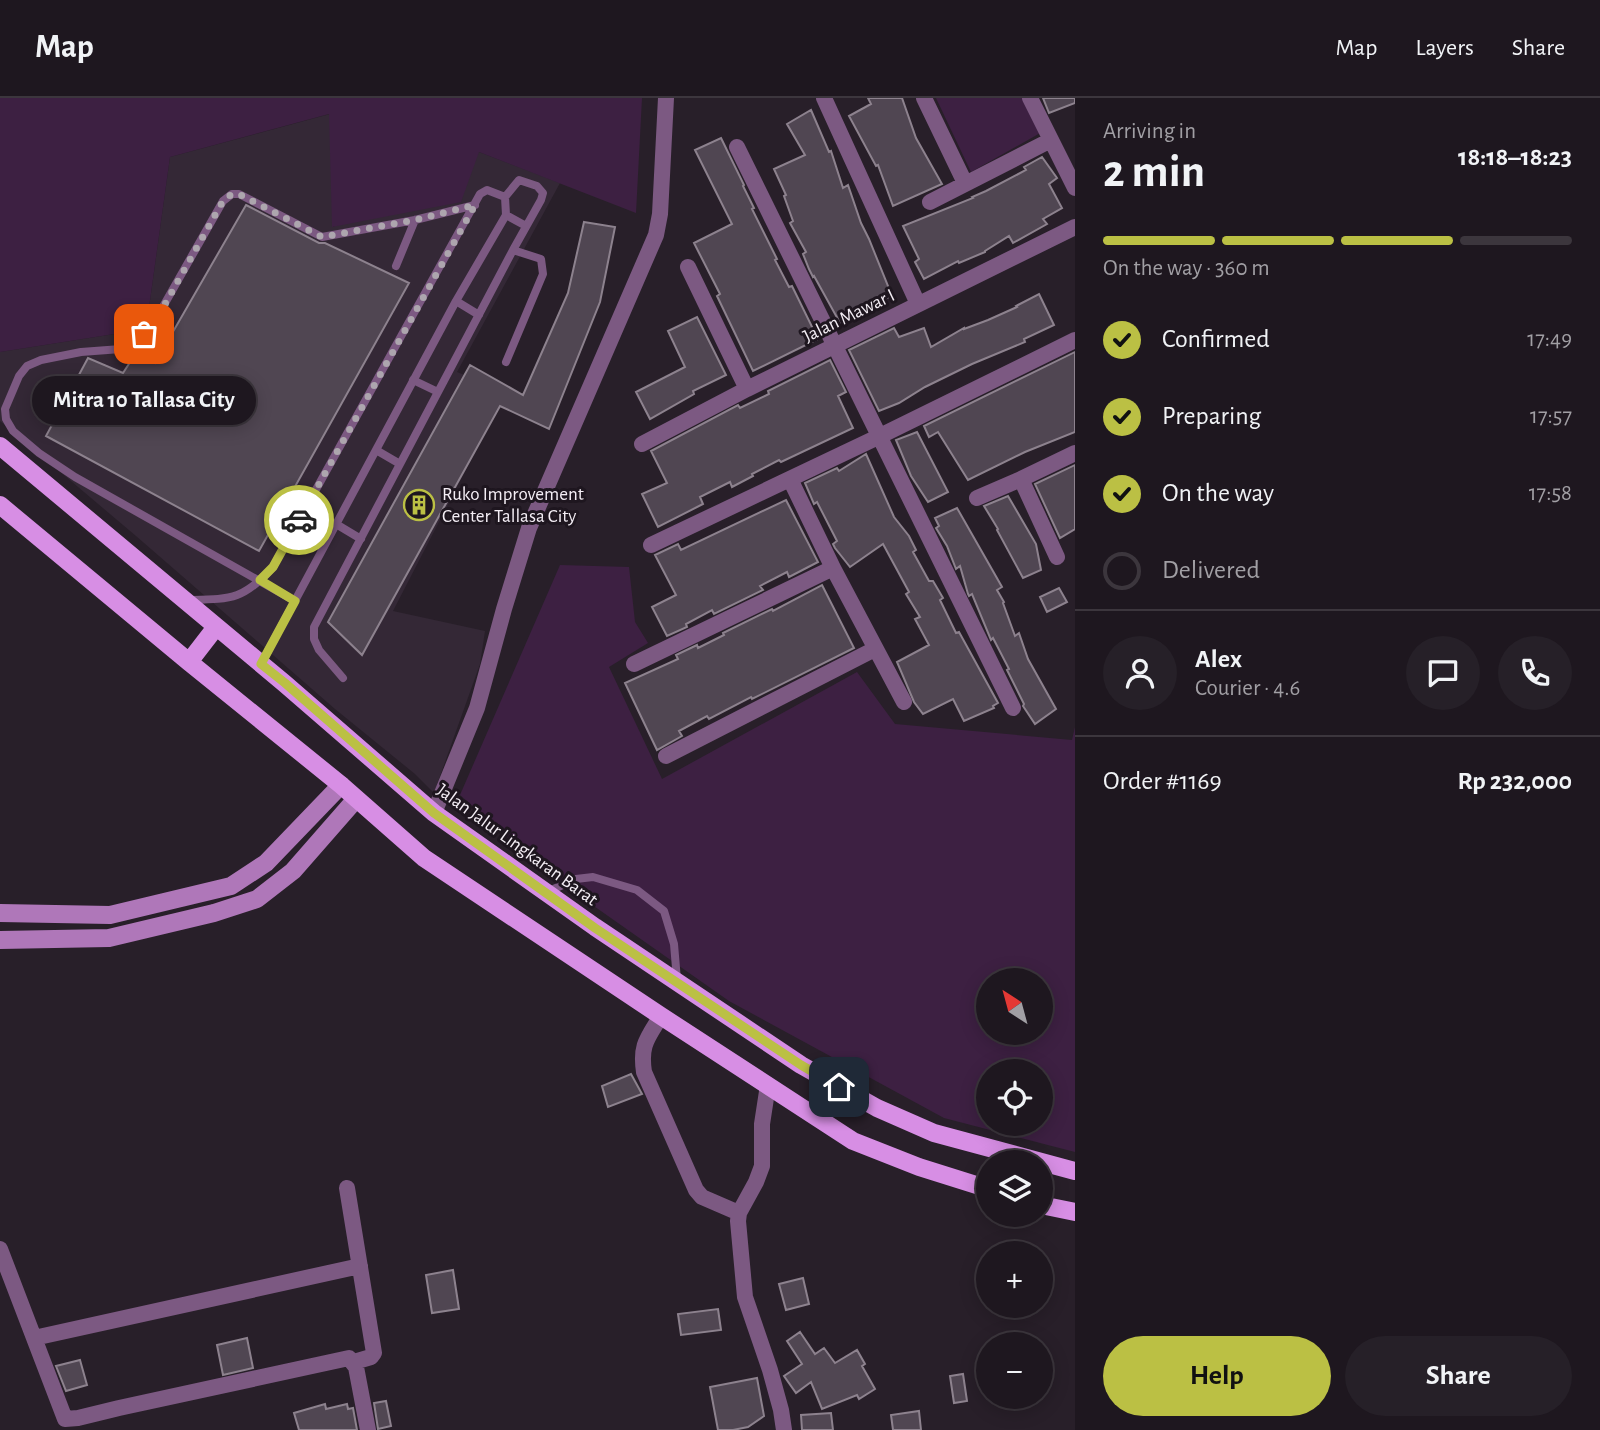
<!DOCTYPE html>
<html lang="en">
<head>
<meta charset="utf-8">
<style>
	:root { --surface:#1e171f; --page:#262028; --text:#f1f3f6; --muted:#a19fa4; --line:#3c363d; --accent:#bbc044 }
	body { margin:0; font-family:"Alegreya Sans",sans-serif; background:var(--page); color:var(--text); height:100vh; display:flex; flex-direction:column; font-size:26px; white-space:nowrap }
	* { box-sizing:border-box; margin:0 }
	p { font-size:23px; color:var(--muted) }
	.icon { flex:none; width:38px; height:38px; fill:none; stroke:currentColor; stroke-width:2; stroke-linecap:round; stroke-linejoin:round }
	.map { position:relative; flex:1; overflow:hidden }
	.drawer { display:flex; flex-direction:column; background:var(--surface); width:525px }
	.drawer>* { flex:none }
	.needle { width:46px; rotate:324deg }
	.fabs { position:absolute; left:976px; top:870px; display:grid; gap:14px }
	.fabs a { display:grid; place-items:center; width:77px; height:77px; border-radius:50%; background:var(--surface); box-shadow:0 4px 18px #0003,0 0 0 2px var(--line); font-size:35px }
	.pin { position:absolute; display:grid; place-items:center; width:60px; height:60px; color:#fff; margin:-30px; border-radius:14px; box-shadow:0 4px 10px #0006 }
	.courier { position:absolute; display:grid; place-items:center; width:70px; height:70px; margin:-35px; border:5px solid #bbc044; border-radius:50%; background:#fff; color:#222; box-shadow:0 2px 9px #0007 }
	.bubble { position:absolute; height:49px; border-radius:24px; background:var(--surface); box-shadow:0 4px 18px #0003,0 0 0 2px var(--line); font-size:23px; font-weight:700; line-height:49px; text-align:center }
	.overview em { font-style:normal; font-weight:700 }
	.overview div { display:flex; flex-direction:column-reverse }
	.overview { display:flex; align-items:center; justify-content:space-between; height:119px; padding:0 28px }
	h1 { font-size:46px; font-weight:700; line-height:52px }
	.bar { display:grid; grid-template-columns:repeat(4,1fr); gap:10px 7px; align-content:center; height:84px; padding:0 28px }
	.bar i { height:9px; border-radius:5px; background:var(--line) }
	.bar .active { background:var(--accent) }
	.bar p { grid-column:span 4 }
	.line { display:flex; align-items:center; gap:18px; padding:0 28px; border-top:2px solid var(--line) }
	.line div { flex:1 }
	.round { display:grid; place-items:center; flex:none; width:74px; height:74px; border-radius:37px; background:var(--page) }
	ol { padding:0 28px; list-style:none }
	li { display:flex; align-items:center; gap:21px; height:77px }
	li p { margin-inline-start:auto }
	li .icon { padding:7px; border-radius:50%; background:var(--accent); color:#111; stroke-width:4 }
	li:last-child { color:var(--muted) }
	li i { width:38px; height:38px; border:4px solid var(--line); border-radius:50% }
	.cta { display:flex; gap:14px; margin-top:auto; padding:14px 28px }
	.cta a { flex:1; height:80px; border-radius:42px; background:var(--accent); color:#111; font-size:28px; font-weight:700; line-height:80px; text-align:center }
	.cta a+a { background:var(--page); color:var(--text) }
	header { display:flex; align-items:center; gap:42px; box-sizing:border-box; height:98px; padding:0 35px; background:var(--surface); border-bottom:2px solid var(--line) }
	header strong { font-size:33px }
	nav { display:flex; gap:38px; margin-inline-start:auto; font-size:24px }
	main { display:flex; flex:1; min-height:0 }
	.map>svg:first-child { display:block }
	.built { fill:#342836 }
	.green { fill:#3d2042; fill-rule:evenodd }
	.building { fill:#504652; stroke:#8d828e; stroke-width:2 }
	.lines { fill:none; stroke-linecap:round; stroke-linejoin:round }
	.lane { stroke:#7c5982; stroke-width:8 }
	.street { stroke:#7c5982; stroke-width:16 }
	.secondary { stroke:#af77b9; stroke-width:18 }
	.primary { stroke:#d78ee4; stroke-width:18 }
	.done { stroke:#ada6ae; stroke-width:7; stroke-dasharray:0 12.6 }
	.route { stroke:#bbc044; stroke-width:9 }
	.labels { text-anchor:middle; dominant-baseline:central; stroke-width:6; stroke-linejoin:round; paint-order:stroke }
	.street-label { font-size:19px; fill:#f4eef5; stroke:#1e161f }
	.poi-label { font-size:19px; fill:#f4eef5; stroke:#1e161f; text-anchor:start }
</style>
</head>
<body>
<header>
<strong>Map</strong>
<nav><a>Map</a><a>Layers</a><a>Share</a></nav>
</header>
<main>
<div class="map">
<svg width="1075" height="1332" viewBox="0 0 1075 1332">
	<rect width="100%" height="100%" fill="#281f29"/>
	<path class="built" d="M330,16L333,129L479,54L560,85L457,274L506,294L393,513L485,533L480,566L434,695L415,676L335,611L136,438L0,323V254L146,231L170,59Z"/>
	<path class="green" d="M0,0H642L636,115L479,54L461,104L332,129L329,16L170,59L146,231L0,254Z
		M936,0H1025L1042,34L971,74Z
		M560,467L629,469L635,524L648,545L609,569L662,681L857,574L895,626L1072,642L1075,629V1054L944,1020L729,903L544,773L460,697ZM989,882H1041V934H989ZM989,973H1041V1026H989Z"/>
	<path class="building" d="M868,0H902L916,40L942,86L893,108L878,67L876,68L849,18L871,6Z
		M1043,0H1075V5L1049,15Z
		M811,12L829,54L831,53L843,90L848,87L861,125L869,141L892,198L855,213L857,216L840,225L814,178L813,179L809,171L803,156L806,154L790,125L793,123L784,98L786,97L774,71L805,57L787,26Z
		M721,40L744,87L743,88L754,110L752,111L777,161L775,162L789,189L792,188L818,241L753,273L717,198L720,196L694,145L732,126L695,52Z
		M1042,59L1057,80L1049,86L1062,110L1043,121L1047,126L1013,145L1009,138L985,153V154L959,165L958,163L924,181L915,164L919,161L903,128L973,100L972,99L986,93L1026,72L1024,69Z
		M246,107L319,145H325L409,185L259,453L46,338L88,260L123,275L136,255L155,265Z
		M584,124L615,129L600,204L549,331L500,308L362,557L328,524L470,267L523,297L568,195Z
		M1039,196L1054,227L1024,241L1025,244L972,266L925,289L899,305L879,313L849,252L894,230L899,239L924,230L931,249L964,230V231L988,222L1017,209L1016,208Z
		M697,219L726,277L693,293L694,296L650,321L636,294L685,269L668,233Z
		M1075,254V334L1025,354L968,382L938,334L929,339L924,328Z
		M830,262L846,294L838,298L853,330L781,364L779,362L752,376L753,378L732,389L730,384L700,399L703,406L658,429L642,396L667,385L651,353L738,307L740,310L769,296L768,293Z
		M917,334L948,394L928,404L911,378L896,342Z
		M866,356L894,419L909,438L916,452L913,454L929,483H933L943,500L940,502L956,535L959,534L998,605L993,608L994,610L964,623L953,601L923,616L914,604L897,564L929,547L915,521L920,519L906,496L909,494L883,446L850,469L835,450L833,446L837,443L817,404L814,406L805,385L837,370L839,373Z
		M1075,367V431L1060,440L1035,386Z
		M1008,398L1036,446L1041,472L1023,480L997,432L998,431L984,408Z
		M786,402L818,464L789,479L787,474L760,488L763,492L714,516L712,512L686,526L687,529L667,538L652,509L676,497L655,457L678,446L681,452Z
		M957,410L1002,489L997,492L1004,504L1003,505L1015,538L1019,535L1028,561L1056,611L1035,626L1023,608L1024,606L1007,572L1009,571L993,540L991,542L972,496L969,498L968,496L960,468L956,471L947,448L936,430L939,428L935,420Z
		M822,487L854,550L752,601L751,599L709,621L707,618L679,633L682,638L657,652L625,585L678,561L676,557L697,547L698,550L724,537L723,535L772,511L773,513Z
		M1059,490L1067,504L1047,514L1040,499Z
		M631,976L642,996L608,1009L602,988Z
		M453,1172L459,1211L432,1215L426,1177Z
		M803,1180L809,1206L786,1212L779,1186Z
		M718,1211L721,1232L681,1237L678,1216Z
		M800,1234L815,1256L824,1250L835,1265L857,1252L865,1266L862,1268L875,1291L859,1301L857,1297L822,1311L811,1284L796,1295L784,1278L802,1266L787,1243Z
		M247,1240L253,1270L223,1277L217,1247Z
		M80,1262L87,1287L66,1293L56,1268Z
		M963,1276L967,1303L954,1305L950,1278Z
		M757,1280L764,1318L748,1329L733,1332H718L710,1289Z
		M386,1303L391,1328L378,1331L374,1305Z
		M325,1306L326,1311L347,1306L348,1311L353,1310L357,1332H299L294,1315Z
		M919,1313L921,1332H893L891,1317Z
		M831,1315L833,1332H802L801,1317Z"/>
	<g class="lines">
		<path class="lane" d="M505,99L506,117L526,128
			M396,168L415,122
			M456,203L479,217
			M413,282L438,294
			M376,352L400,366
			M336,426L361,441
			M191,502C233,501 244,501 273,469L480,96L487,92L505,99L519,82L537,88L543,95L541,102L513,152L541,161L543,176L506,264
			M295,503L75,379L39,355L13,333L6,321L5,311L19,278L27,268L41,262L81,254L121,251L134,246L144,236L156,221L223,103L232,96H239L322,139L415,122L475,107
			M261,566L456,203L506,117
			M343,580L319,552L314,541V529L513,152
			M547,794L576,781L593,779L637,792L664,813L674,846L677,882"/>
		<path class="street" d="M824,0L918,206
			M924,0L965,85
			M1030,0L1075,90
			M737,49L1013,610
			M930,104L1051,42
			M688,169L747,291
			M642,346L747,291L1075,129
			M790,381L833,470L904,604
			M1021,381L1057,459
			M977,400L1021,381L1075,355
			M651,447L878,339L1075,242
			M634,566L833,470
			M666,658L875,551
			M434,715L477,610L504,511L529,430L656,137L660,116L666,0
			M661,918C647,941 640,947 644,974L696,1092L702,1099L739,1115
			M768,987L762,1026V1068L756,1084L739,1115L738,1123L745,1199L770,1272L781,1312L784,1332
			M347,1090L374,1255L371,1259L354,1264
			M0,1151L65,1321L78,1320L119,1310L349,1260L356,1269L368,1332
			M34,1240L360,1168"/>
		<path class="secondary" d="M0,815L110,817L231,788L266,765L341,687
			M0,842L109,840L214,815L257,801L293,773L356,701"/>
		<path class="primary" d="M0,348L284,585L434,715L595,829L801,967L877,1010L934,1035L1075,1073
			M0,407L189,564L341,687L424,760L661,918L853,1043L919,1069L989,1091
			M189,564L216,529
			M1041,1107L1075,1114"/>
	</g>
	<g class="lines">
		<path class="done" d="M144,236L156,222L223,103L232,96H239L322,139L415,122L475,107L299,422"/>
		<path class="route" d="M299,422L273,469L260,482L295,503L261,566L285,585L434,715L595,830L801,967L839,989"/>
	</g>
	<defs>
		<g id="building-ring" transform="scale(1.575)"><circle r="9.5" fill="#1e161f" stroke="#bbc044" stroke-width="1.5"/><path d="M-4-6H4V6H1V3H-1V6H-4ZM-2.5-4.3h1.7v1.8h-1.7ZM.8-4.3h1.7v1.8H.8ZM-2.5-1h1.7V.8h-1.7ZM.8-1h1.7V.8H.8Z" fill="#bbc044"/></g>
	</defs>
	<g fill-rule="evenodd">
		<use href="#building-ring" x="419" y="407"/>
	</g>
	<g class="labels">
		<g class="street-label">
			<text transform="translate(849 218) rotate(-26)">Jalan Mawar I</text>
			<text transform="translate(517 747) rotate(36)">Jalan Jalur Lingkaran Barat</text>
		</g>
		<g class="poi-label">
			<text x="442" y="396">Ruko Improvement<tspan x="442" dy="22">Center Tallasa City</tspan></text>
		</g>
	</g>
</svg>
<div class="fabs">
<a><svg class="needle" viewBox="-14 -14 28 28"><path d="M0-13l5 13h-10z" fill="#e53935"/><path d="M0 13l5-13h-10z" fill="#a19fa4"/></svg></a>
<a><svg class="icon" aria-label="locate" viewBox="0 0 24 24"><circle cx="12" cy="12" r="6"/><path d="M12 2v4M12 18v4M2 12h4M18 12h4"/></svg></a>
<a><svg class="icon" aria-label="layers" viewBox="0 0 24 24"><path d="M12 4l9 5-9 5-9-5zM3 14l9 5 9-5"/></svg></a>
<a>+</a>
<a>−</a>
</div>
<div class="pin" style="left:144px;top:236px;background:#ea580c"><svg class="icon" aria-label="bag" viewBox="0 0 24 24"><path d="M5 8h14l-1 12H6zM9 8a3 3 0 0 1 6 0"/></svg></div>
<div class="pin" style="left:839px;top:989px;background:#1f2937"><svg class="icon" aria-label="home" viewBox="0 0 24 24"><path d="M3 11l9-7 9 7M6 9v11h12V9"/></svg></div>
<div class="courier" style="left:299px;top:422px"><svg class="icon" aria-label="car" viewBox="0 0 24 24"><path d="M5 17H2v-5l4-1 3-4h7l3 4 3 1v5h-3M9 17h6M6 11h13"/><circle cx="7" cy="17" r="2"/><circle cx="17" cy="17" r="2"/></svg></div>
<div class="bubble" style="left:32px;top:278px;width:224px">Mitra 10 Tallasa City</div>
</div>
<section class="drawer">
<div class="overview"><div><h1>2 min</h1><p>Arriving in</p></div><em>18:18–18:23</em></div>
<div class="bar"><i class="active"></i><i class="active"></i><i class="active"></i><i></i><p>On the way · 360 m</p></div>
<ol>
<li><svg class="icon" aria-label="check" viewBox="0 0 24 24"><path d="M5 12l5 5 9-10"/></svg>Confirmed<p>17:49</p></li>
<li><svg class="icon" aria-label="check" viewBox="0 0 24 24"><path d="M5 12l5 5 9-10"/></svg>Preparing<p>17:57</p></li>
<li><svg class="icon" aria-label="check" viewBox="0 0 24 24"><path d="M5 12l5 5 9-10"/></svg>On the way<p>17:58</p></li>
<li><i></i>Delivered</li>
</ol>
<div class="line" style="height:126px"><a class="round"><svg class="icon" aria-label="person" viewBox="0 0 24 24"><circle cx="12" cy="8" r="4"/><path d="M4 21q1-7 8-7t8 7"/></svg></a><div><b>Alex</b><p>Courier · 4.6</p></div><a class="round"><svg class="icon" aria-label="chat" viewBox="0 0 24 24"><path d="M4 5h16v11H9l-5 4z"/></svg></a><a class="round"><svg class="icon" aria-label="phone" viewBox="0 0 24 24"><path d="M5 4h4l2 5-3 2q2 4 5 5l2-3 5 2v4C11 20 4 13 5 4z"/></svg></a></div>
<div class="line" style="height:91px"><div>Order #1169</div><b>Rp 232,000</b></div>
<div class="cta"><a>Help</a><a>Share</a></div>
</section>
</main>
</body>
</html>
